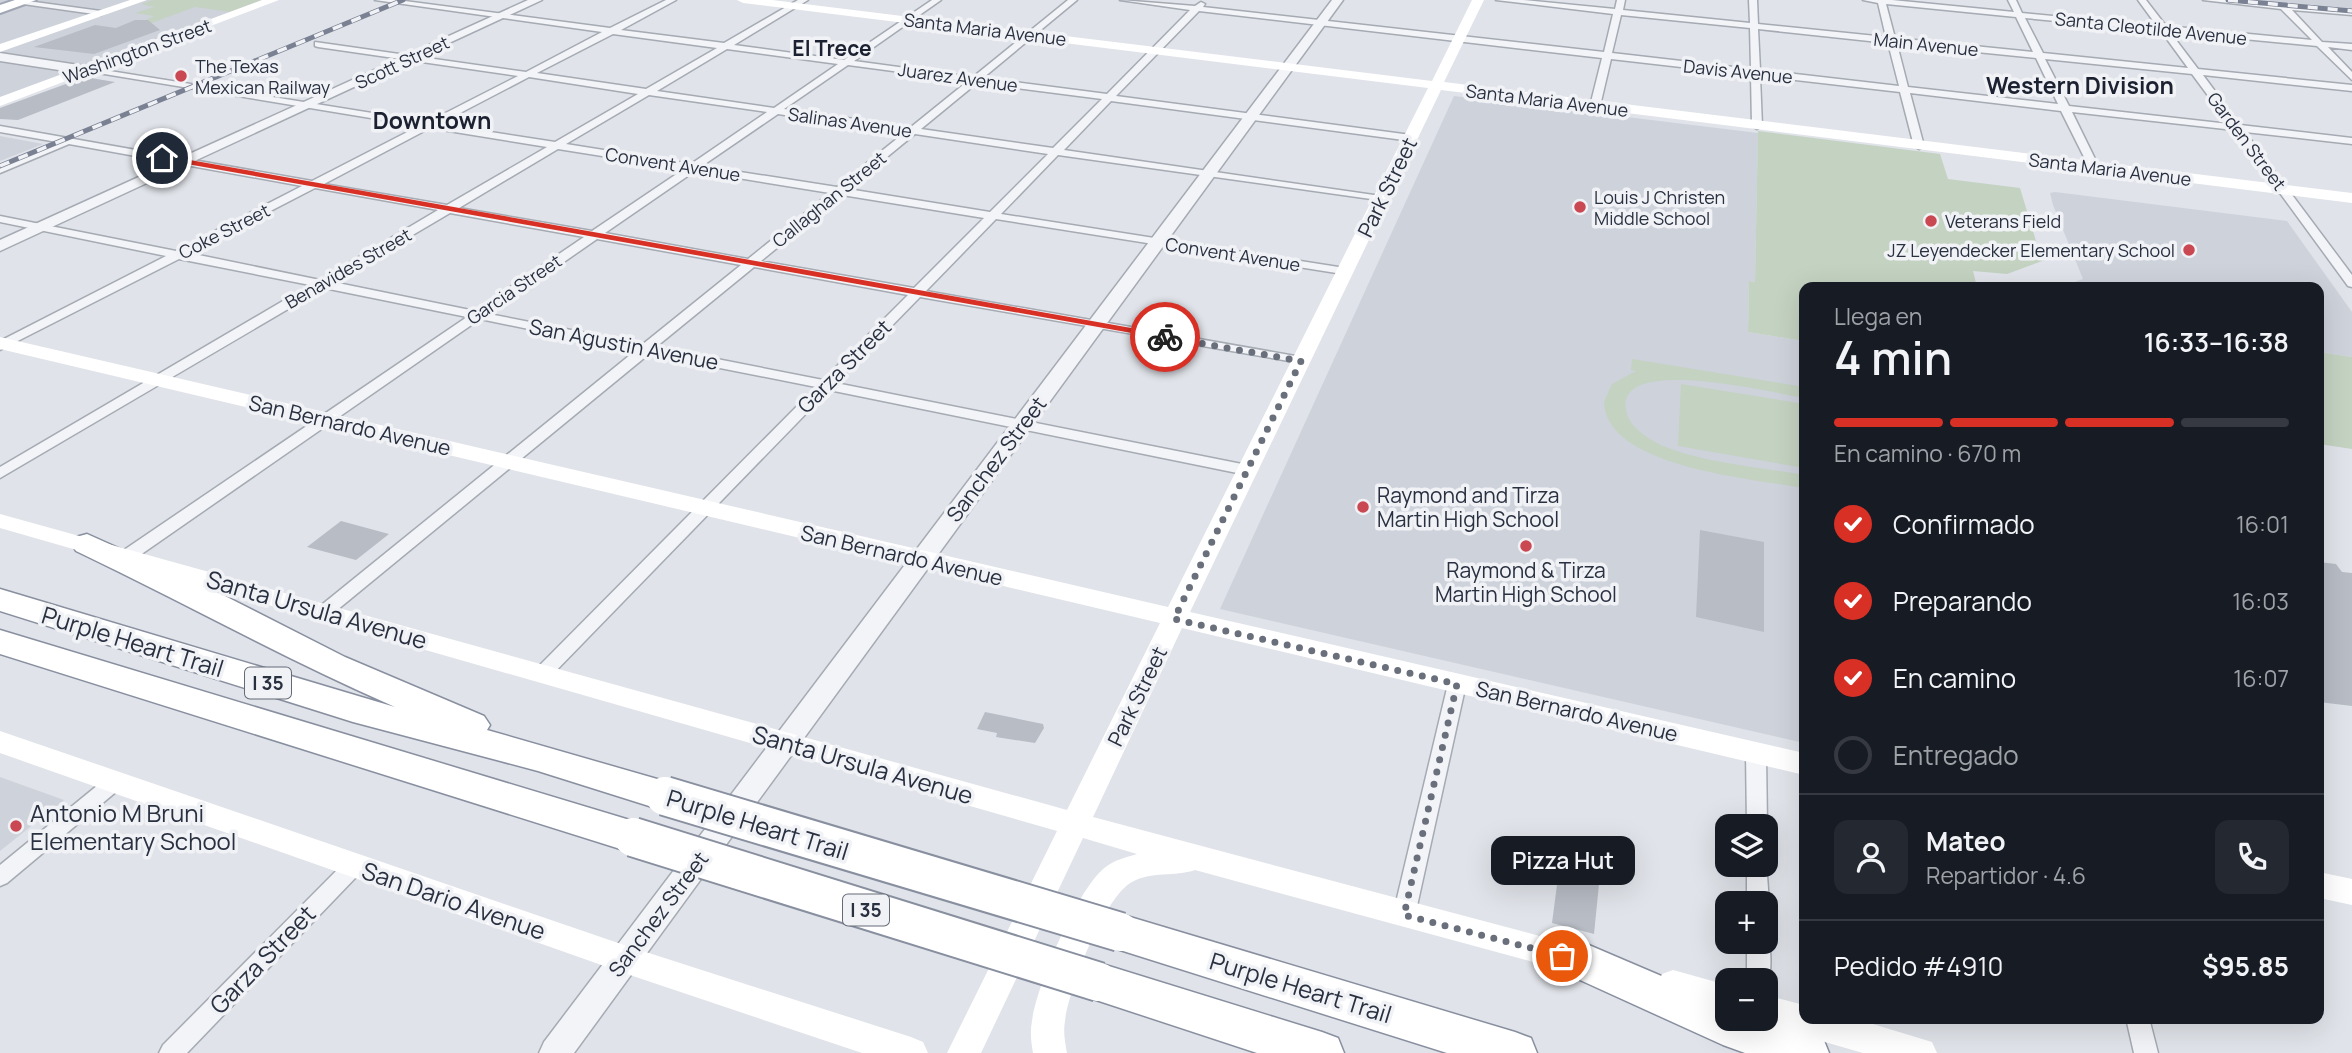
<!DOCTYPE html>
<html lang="es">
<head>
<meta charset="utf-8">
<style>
	:root { --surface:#171b24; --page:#242831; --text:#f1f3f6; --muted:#9ea1a6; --line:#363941; --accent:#d93025 }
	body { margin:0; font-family:Manrope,sans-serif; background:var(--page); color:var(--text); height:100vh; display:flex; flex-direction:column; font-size:26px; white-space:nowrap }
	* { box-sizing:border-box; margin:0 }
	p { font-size:23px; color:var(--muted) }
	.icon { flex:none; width:38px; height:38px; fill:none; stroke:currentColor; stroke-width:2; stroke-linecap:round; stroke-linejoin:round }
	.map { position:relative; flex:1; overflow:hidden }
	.sheet { position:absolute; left:1799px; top:282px; width:525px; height:742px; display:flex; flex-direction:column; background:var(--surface); border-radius:14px; box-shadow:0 7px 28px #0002 }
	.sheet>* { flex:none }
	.tools { position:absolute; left:1715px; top:814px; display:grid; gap:14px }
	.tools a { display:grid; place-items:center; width:63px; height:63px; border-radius:14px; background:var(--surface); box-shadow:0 7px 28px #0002; font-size:35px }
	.pin { position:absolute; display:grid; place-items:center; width:60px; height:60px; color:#fff; margin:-30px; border:4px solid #fff; border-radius:50%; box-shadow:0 2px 7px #0007 }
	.courier { position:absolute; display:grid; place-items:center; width:70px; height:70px; margin:-35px; border:5px solid #d93025; border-radius:50%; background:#fff; color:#222; box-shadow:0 2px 9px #0007 }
	.bubble { position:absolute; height:49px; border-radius:14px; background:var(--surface); box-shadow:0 7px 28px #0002; font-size:23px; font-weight:600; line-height:49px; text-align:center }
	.headline em { font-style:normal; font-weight:600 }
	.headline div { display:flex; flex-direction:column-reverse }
	.headline { display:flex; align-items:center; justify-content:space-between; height:119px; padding:0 35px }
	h1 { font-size:46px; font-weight:600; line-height:52px }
	.bar { display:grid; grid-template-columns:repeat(4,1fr); gap:10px 7px; align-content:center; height:84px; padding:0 35px }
	.bar i { height:9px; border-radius:5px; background:var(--line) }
	.bar .selected { background:var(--accent) }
	.bar p { grid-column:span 4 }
	.line { display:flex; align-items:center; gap:18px; padding:0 35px; border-top:2px solid var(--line) }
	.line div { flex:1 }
	.round { display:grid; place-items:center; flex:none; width:74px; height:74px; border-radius:14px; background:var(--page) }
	ol { padding:0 35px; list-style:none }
	li { display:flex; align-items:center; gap:21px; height:77px }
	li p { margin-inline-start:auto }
	li .icon { padding:7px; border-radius:50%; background:var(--accent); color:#fff; stroke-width:4 }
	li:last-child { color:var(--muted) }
	li i { width:38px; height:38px; border:4px solid var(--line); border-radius:50% }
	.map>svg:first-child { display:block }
	.built { fill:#ced2db }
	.green { fill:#c4d2c1 }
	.building { fill:#b7bcc5 }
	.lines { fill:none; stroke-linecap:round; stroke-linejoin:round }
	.minor-casing { stroke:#a5aab3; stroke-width:3 }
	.tertiary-casing { stroke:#a5aab3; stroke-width:3 }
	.primary-casing { stroke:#a0a6b4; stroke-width:4 }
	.motorway-casing { stroke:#888f9f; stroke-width:3 }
	.minor { fill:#f3f4f7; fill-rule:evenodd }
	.tertiary { fill:#f3f4f7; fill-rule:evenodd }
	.secondary { fill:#fff; fill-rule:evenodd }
	.primary { fill:#fff; fill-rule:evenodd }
	.motorway { fill:#fff; fill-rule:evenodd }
	.rail-casing { stroke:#7a8192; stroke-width:5 }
	.rail { stroke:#f0f2f6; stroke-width:3.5; stroke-dasharray:10; stroke-linecap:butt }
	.motorway-bridge-casing { stroke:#888f9f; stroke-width:42; stroke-linecap:butt }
	.motorway-bridge { stroke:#fff; stroke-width:38 }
	.route { fill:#d93025 }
	.done { stroke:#696f7b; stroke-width:7; stroke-dasharray:0 12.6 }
	.poi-dot { fill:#ca4852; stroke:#f0f2f6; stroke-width:2.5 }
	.labels { text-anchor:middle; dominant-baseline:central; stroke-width:7; stroke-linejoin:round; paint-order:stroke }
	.far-street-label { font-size:18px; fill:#293040; stroke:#f0f2f6 }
	.far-poi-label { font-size:18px; fill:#293040; stroke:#f0f2f6; text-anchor:start }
	.shield { fill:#f0f2f6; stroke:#656a77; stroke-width:2 }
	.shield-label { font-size:19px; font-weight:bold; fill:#293040 }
	.far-quarter-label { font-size:21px; font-weight:bold; fill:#1b2130; stroke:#f0f2f6 }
	.street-label { font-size:21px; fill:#293040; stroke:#f0f2f6 }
	.poi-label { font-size:21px; fill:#293040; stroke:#f0f2f6; text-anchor:start }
	.far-district-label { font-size:23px; font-weight:bold; fill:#1b2130; stroke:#f0f2f6 }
	.near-street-label { font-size:24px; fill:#293040; stroke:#f0f2f6 }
	.near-poi-label { font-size:24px; fill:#293040; stroke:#f0f2f6; text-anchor:start }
</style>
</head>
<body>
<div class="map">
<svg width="2352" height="1053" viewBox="0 0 2352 1053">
	<rect width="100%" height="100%" fill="#e0e3e9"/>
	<path class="built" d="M0,0H273L0,102Z
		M2246,0H2352V10Z
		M1454,96L1758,133L1755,282L1749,281L1748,332L1804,341V743L1220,609Z
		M0,136L43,144L0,161Z
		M2055,192L2287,221L2352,312V357L2319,352V287H2070L2069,284L2083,279L2053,205L2050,193Z
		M0,777L64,800L0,851Z"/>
	<path class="green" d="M153,0H262L230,12L195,7L146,25V20L154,16L135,13L154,7L141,4Z
		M1758,131L1940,154L1948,179L2020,188L2042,261L2007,274L1973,271L1977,287H1804V341L1748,332L1749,281L1755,282Z
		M2319,352L2352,357V449L2319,444Z
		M1632,359L1804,387V398C1778,394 1615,353 1626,410C1629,428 1649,439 1663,446C1704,463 1760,467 1804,475V488C1756,479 1606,468 1604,402L1612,384L1636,371L1631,370Z
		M1681,384L1804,404V468L1678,446Z"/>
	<path class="building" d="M135,20H148L160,30L94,54L34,47L95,25L116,28Z
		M85,77L115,82L18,120L0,119V108Z
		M341,521L389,534L356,560L307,547Z
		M1700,530L1764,542V632L1696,617Z
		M2319,562L2336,564L2342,572L2352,573V706L2319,702Z
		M985,712L1043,724L1044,728L1035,743L996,737L997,733L977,729Z
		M1561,854L1601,864L1594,934L1552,923Z"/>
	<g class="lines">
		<g class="minor-casing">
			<path id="minor" d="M20,0L101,11L105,13L101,15L23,4Z
				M375,0H397L610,28L666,0H676L621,30L724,43L798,0H808L734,45L844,60L932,0H941L854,61L973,77L1068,0H1077L983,78L1107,94L1190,10L1120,0L1195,6L1201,2L1205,4L1203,7L1604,52L1613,14L1496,0H1523L1615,9L1617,0H1625L1623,10L1750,23L1749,0H1757L1758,24L1886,37L1878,3L1863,0H1892L2014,12L2008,0H2016L2022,13L2157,26L2138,0H2146L2166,26L2312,40L2281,9L2203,0H2234L2352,11V15L2292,10L2322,42L2352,44V50L2328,47L2352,72V80L2317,46L2170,32L2198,69L2352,85V91L2203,75L2240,125L2352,138V144L2245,132L2352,275V287L2348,286L2234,130L2072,112L2099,167L2094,170L2089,167L2061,111L1910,93L1924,146L1919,149L1914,146L1900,92L1760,76L1762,126L1757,129L1752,126L1751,75L1611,59L1600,106L1595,109L1590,106L1602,58L1199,11L1116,96L1411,135L1416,138L1411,141L1111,101L1064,150L1381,196L1386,199L1385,201L1058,155L1001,214L1345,268L1349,269V275L996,219L926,291L1301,357L1308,361L1306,364L920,297L836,383L1247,465L1252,467L1254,470L1252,473L1247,475L829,390L549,678H537L534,673L537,668L816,387L649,354L331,615H319L317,611L319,607L635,351L480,319L133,560H121L119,556L121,552L467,317L324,288L0,478V467L310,285L179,259L0,350V341L166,256L0,222V216L176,251L302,186L69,144L0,173V166L57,142L0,132V126L312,181L419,126L80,70L85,67L428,122L518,76L318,47L315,46V42L526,72L602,32ZM1886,4L2016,17L2033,52L1895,38ZM1621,15L1750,28L1751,69L1612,53ZM2025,18L2161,31L2188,68L2043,53ZM1758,29L1888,43L1899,86L1760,70ZM613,34L717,48L646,89L537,73ZM1897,44L2036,58L2058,104L1908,87ZM727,49L838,64L774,108L657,91ZM2045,59L2192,74L2229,124L2069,106ZM848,65L968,81L911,127L784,109ZM529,77L638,94L555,142L439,124ZM977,83L1102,99L1053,148L921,129ZM649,95L767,112L691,164L566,144ZM778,114L904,133L837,187L702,166ZM430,128L547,147L447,205L324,184ZM915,134L1048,154L990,212L848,189ZM558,149L684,169L592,231L459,208ZM695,171L830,193L748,259L605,233ZM315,188L438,210L320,280L189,253ZM842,195L984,218L914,288L761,261ZM450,213L584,237L475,311L333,282ZM597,239L741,265L643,344L489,314ZM754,267L908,295L823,380L656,347Z
				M1457,677L1463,679L1466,684L1415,915L1412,922L1404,924L1396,922L1393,915L1448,684L1451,679Z
				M1756,746L1763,748L1766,753L1767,826L1766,829V826H1747L1746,753L1749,748Z
				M116,773L123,776L126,781L123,786L7,883L0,886V865L109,776Z
				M354,857L361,860L364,866L361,872L187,1053H159L163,1045L347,860Z
				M1766,861L1769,903L1766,909V903H1747V864H1766Z
				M1766,935C1772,948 1772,974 1766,987V980H1747V942H1766Z
				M2126,1018H2149L2158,1053H2134Z"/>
		</g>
		<g class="tertiary-casing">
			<path id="tertiary" d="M528,0H542L0,251V240Z
				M1332,0H1343L574,1053H539L544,1042Z
				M0,53L85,66L91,70L85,74L0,61Z"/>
		</g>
		<g class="primary-casing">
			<path id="primary" d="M15,0H36L0,13V5Z"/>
		</g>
		<g class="motorway-casing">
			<path id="motorway" d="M87,534L223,595L345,657L484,716L490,725L487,730L678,785L684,796L678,807L665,811L538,771L353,722L0,611V589L395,707C287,660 183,602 76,551L72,544L76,537Z
				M0,630L633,821L647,826L652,837L647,848L633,853L0,654Z
				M1120,914L1515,1032L1531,1038L1537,1053H1447L1120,950L1106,945L1100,932L1106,919Z
				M1584,943L1727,1004V1018H1766L1823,1038L1829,1053H1745L1723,1045L1569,975L1563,962L1569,949Z
				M1099,963L1322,1032L1338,1038L1344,1053H1257L1099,1001L1084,996L1078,982L1084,968Z"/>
		</g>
		<use href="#minor" class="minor"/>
		<use href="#tertiary" class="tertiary"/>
		<path class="secondary" d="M130,0H147L0,52V44Z
			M262,0H279L0,106V97Z
			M737,0H772L1432,81L1472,0H1484L1444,82L2352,193V203L1441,90L1190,612L1804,753V775L1182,628L1093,817L1596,951L1607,955L1612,965L1607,975L1596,979L1195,870C1175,877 1151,871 1132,882C1104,897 1069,989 1065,1021C1063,1031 1065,1043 1067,1053H1033C1031,1042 1030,1031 1032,1021C1037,985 1078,886 1107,866C1115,860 1127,857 1137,854L1083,838L981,1053H947L1057,831L0,528V514L1067,810L1160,623L0,349V337L1168,607L1428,88L743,3Z
			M0,731L624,945L911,1037L923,1042L928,1053H862L624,973L0,753Z
			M2319,872L2352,879V905L2319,898Z
			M1673,970L1727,985V1015L1662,996L1657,985L1662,974Z
			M1766,995L1804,1005V1018H1853L1932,1042L1937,1053H1863L1766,1025L1753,1018H1766Z"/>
		<use href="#primary" class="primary"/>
		<use href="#motorway" class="motorway"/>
		<g class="rail-casing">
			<path id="rail" d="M2228,0L2352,11
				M0,166L403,0"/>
		</g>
		<use href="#rail" class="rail"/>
		<g class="motorway-bridge-casing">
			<path id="motorway-bridge" d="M665,796L1120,932
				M633,837L1099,982"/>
		</g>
		<use href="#motorway-bridge" class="motorway-bridge"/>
	</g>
	<path class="route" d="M162,155L1165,334L1170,337L1165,339L159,159Z"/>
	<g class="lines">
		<path class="done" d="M1165,337L1301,361L1174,619L1457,684L1404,915L1562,956"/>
	</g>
	<g class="poi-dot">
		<circle cx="181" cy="76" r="7"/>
		<circle cx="1580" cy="207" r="7"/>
		<circle cx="1931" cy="221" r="7"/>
		<circle cx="2189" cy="250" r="7"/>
		<circle cx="1363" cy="507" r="7"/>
		<circle cx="1526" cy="546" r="7"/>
		<circle cx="16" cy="826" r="7"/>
	</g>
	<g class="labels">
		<g class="far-street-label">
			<text transform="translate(2151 28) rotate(6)">Santa Cleotilde Avenue</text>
			<text transform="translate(985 29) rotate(7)">Santa Maria Avenue</text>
			<text transform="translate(1926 44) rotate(6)">Main Avenue</text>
			<text transform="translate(137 51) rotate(-20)">Washington Street</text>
			<text transform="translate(402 62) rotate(-25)">Scott Street</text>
			<text transform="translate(1738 71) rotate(6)">Davis Avenue</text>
			<text transform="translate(958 77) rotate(8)">Juarez Avenue</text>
			<text transform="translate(1547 100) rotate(7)">Santa Maria Avenue</text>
			<text transform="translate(850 122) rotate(8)">Salinas Avenue</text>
			<text transform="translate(2247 141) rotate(53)">Garden Street</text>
			<text transform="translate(673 164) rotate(9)">Convent Avenue</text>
			<text transform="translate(2110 169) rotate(7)">Santa Maria Avenue</text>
			<text transform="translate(829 199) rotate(-39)">Callaghan Street</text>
			<text transform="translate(224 231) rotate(-27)">Coke Street</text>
			<text transform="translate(1233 254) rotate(9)">Convent Avenue</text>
			<text transform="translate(348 268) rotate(-30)">Benavides Street</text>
			<text transform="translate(514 289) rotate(-34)">Garcia Street</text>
		</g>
		<g class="far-poi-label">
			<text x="195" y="66">The Texas<tspan x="195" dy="21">Mexican Railway</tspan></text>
			<text x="1594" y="197">Louis J Christen<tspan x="1594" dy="21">Middle School</tspan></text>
			<text x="1945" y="221">Veterans Field</text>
			<text x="2175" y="250" text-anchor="end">JZ Leyendecker Elementary School</text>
		</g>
		<g class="shield">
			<rect x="245" y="667.5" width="46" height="31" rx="5"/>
			<rect x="843" y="894.5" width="46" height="31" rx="5"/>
		</g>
		<g class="shield-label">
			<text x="268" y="683">I 35</text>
			<text x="866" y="910">I 35</text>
		</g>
		<g class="far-quarter-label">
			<text x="832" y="48">El Trece</text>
		</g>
		<g class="street-label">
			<text transform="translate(1387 187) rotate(-64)">Park Street</text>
			<text transform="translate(624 344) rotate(11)">San Agustin Avenue</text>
			<text transform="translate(844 366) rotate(-45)">Garza Street</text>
			<text transform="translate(350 425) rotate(13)">San Bernardo Avenue</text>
			<text transform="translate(996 459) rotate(-53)">Sanchez Street</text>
			<text transform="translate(902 555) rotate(13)">San Bernardo Avenue</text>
			<text transform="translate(1137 696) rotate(-64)">Park Street</text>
			<text transform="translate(1577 711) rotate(13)">San Bernardo Avenue</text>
			<text transform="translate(658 914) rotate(-53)">Sanchez Street</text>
		</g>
		<g class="poi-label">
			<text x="1377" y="495">Raymond and Tirza<tspan x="1377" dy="24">Martin High School</tspan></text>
			<text x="1526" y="570" text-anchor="middle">Raymond &amp; Tirza<tspan x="1526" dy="24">Martin High School</tspan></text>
		</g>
		<g class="far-district-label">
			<text x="2080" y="85">Western Division</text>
			<text x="432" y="120">Downtown</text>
		</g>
		<g class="near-street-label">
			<text transform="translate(317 609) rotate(16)">Santa Ursula Avenue</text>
			<text transform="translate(133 641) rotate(17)">Purple Heart Trail</text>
			<text transform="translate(863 764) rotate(16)">Santa Ursula Avenue</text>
			<text transform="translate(758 824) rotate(17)">Purple Heart Trail</text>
			<text transform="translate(454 900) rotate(19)">San Dario Avenue</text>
			<text transform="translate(262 959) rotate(-46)">Garza Street</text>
			<text transform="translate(1301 987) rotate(17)">Purple Heart Trail</text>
		</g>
		<g class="near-poi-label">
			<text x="30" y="812">Antonio M Bruni<tspan x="30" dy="28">Elementary School</tspan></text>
		</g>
	</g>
</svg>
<div class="tools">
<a><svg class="icon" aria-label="layers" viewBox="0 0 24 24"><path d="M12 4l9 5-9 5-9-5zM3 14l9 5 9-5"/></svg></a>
<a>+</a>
<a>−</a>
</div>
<div class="pin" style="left:1562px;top:956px;background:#ea580c"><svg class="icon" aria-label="bag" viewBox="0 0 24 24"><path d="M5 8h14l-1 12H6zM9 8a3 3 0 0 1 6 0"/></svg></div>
<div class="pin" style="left:162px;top:158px;background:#1f2937"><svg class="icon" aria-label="home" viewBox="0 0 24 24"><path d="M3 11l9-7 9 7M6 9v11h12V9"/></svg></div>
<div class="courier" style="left:1165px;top:337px"><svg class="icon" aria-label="bike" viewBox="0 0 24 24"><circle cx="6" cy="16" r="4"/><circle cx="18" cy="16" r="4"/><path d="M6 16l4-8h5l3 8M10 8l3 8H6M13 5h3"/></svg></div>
<div class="bubble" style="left:1491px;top:836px;width:144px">Pizza Hut</div>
<section class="sheet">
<div class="headline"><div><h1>4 min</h1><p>Llega en</p></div><em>16:33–16:38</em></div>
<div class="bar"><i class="selected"></i><i class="selected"></i><i class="selected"></i><i></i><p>En camino · 670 m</p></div>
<ol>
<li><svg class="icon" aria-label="check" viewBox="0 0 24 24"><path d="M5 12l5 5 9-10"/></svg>Confirmado<p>16:01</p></li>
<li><svg class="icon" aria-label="check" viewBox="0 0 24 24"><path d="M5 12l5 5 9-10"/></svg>Preparando<p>16:03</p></li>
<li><svg class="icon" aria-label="check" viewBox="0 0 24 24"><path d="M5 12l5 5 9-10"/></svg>En camino<p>16:07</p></li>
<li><i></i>Entregado</li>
</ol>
<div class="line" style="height:126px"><a class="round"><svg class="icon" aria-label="person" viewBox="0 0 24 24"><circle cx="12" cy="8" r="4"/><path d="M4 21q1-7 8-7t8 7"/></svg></a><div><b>Mateo</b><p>Repartidor · 4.6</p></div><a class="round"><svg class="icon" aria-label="phone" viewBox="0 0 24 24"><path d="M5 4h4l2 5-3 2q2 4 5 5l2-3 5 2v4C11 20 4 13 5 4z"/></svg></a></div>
<div class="line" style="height:91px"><div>Pedido #4910</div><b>$95.85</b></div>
</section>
</div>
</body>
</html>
